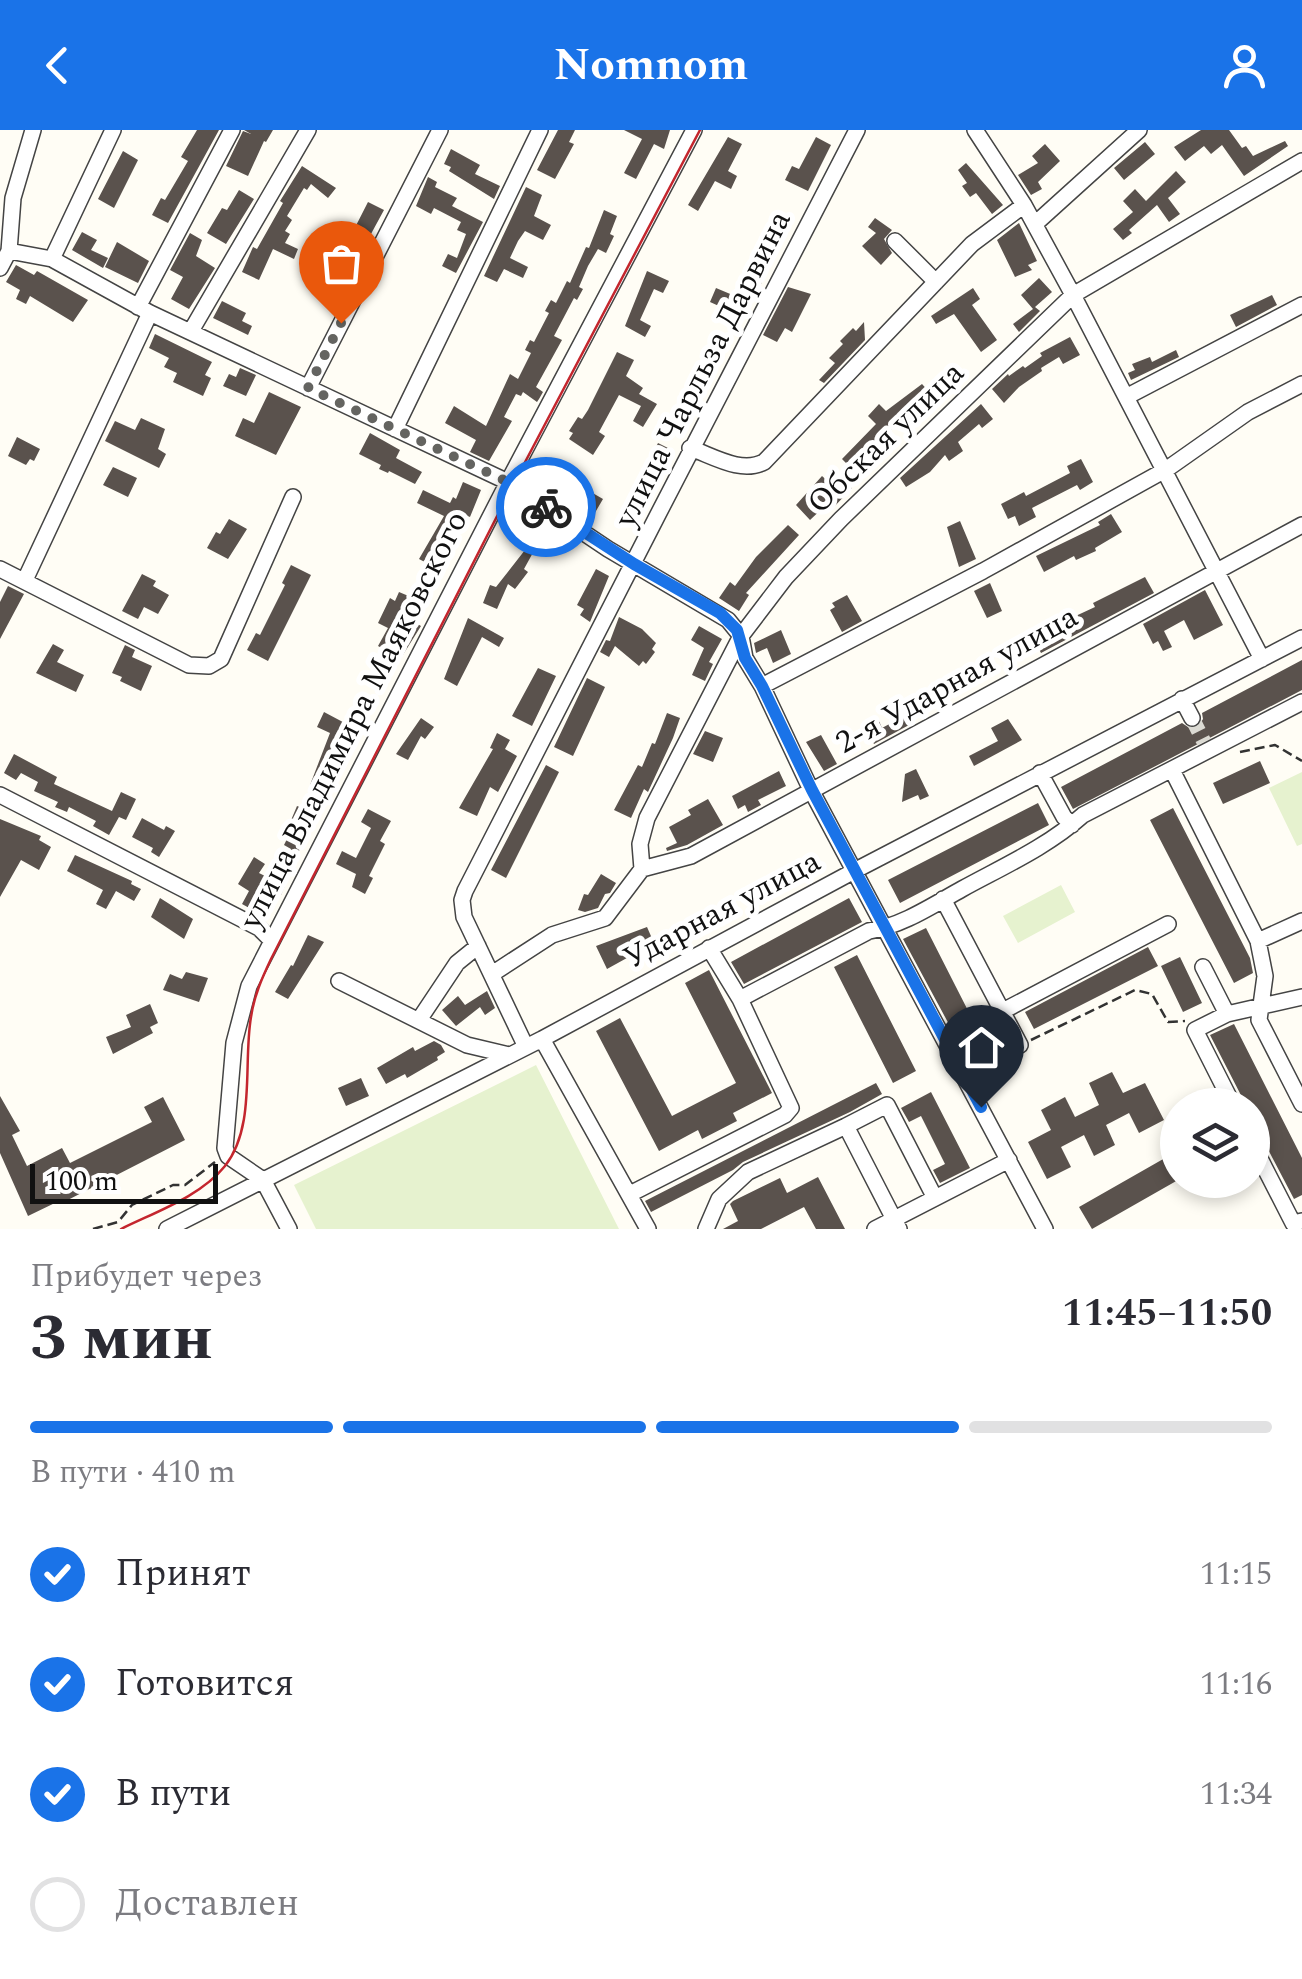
<!DOCTYPE html>
<html lang="ru">
<head>
<meta charset="utf-8">
<style>
	:root { --surface:#fff; --page:#f7f7f7; --text:#2b2b33; --muted:#7c7c81; --line:#e1e1e2; --accent:#1a73e8 }
	body { margin:0; font-family:Spectral,serif; background:var(--page); color:var(--text); height:100vh; display:flex; flex-direction:column; font-size:38px; white-space:nowrap }
	* { box-sizing:border-box; margin:0 }
	p { font-size:32px; color:var(--muted) }
	.icon { flex:none; width:55px; height:55px; fill:none; stroke:currentColor; stroke-width:2; stroke-linecap:round; stroke-linejoin:round }
	.map { position:relative; height:1099px; overflow:hidden }
	.drawer { display:flex; flex-direction:column; background:var(--surface); flex:1 }
	.drawer>* { flex:none }
	.controls { position:absolute; left:1160px; top:958px; display:grid; gap:20px }
	.controls a { display:grid; place-items:center; width:110px; height:110px; border-radius:50%; background:var(--surface); box-shadow:0 5px 15px #0003; font-size:50px }
	.scale { position:absolute; left:30px; bottom:25px; width:188px; box-sizing:border-box; padding-left:10px; border:5px solid #111; border-top:0; font-size:28px; line-height:35px; white-space:nowrap; color:#111; -webkit-text-stroke:8px #fff; paint-order:stroke }
	.pin { position:absolute; display:grid; place-items:center; width:85px; height:85px; color:#fff; margin:-102px -42px; border-radius:50% 50% 50% 0; rotate:-45deg; box-shadow:0 0 10px #0007 }
	.pin .icon { rotate:45deg }
	.courier { position:absolute; display:grid; place-items:center; width:100px; height:100px; margin:-50px; border:8px solid #1a73e8; border-radius:50%; background:#fff; color:#222; box-shadow:0 2px 12px #0007 }
	.head em { font-style:normal; font-weight:700 }
	.head div { display:flex; flex-direction:column-reverse }
	.head { display:flex; align-items:center; justify-content:space-between; height:170px; padding:0 30px }
	h1 { font-size:65px; font-weight:700; line-height:75px }
	.bar { display:grid; grid-template-columns:repeat(4,1fr); gap:15px 10px; align-content:center; height:120px; padding:0 30px }
	.bar i { height:12px; border-radius:8px; background:var(--line) }
	.bar .active { background:var(--accent) }
	.bar p { grid-column:span 4 }
	ol { padding:0 30px; list-style:none }
	li { display:flex; align-items:center; gap:30px; height:110px }
	li p { margin-inline-start:auto }
	li .icon { padding:10px; border-radius:50%; background:var(--accent); color:#fff; stroke-width:4 }
	li:last-child { color:var(--muted) }
	li i { width:55px; height:55px; border:5px solid var(--line); border-radius:50% }
	header { display:flex; justify-content:space-between; align-items:center; height:130px; padding:0 30px; background:var(--accent); color:#fff; font-size:45px; font-weight:700 }
	.map>svg:first-child { display:block }
	.pitch { fill:#e6f2cf }
	.building { fill:#5a524d }
	.lines { fill:none; stroke-linecap:round; stroke-linejoin:round }
	.minor-tunnel { stroke:#dbdad3; stroke-width:15; stroke-dasharray:15 8; stroke-linecap:butt }
	.minor-casing { stroke:#444; stroke-width:18 }
	.path { stroke:#333; stroke-width:2.5; stroke-dasharray:10 5; stroke-linecap:butt }
	.minor { stroke:#fff; stroke-width:15 }
	.tram { stroke:#c4262e; stroke-width:2.5 }
	.done { stroke:#646461; stroke-width:10; stroke-dasharray:0 18 }
	.route { stroke:#1a73e8; stroke-width:12 }
	.labels { text-anchor:middle; dominant-baseline:central; stroke-width:10; stroke-linejoin:round; paint-order:stroke }
	.street-label { font-size:32px; fill:#111; stroke:#fff }
</style>
</head>
<body>
<header><svg class="icon" aria-label="back" viewBox="0 0 24 24"><path d="M15 5l-7 7 7 7"/></svg>Nomnom<svg class="icon" aria-label="person" viewBox="0 0 24 24"><circle cx="12" cy="8" r="4"/><path d="M4 21q1-7 8-7t8 7"/></svg></header>
<div class="map">
<svg width="1302" height="1099" viewBox="0 0 1302 1099">
	<rect width="100%" height="100%" fill="#fffdf5"/>
	<path class="pitch" d="M1302,642V714L1297,716L1269,658Z
		M1061,755L1075,782L1018,813L1003,786Z
		M536,935L619,1099H316L294,1055Z"/>
	<path class="building" d="M197,0H219L168,93L152,85L161,68L165,70L188,31L181,27Z
		M244,0H273L266,12L264,11L248,46L226,36L243,1L251,4Z
		M558,0H575L569,12L574,14L555,49L537,40Z
		M624,0H670L664,19L654,14L636,49L624,43L642,9Z
		M1201,0H1229L1242,18L1246,16L1253,26L1285,11L1288,16L1244,46L1222,15L1211,24L1204,16L1185,31L1174,17Z
		M728,7L742,14L728,41L737,46L731,59L715,51L698,81L688,75Z
		M816,7L831,15L808,61L785,50L792,36L799,39Z
		M1145,12L1155,24L1124,50L1114,38Z
		M1045,14L1060,31L1038,52L1042,59L1031,65L1018,45L1038,33L1032,26Z
		M451,19L480,35L475,44L500,56L494,69L449,41L451,37L444,34Z
		M123,21L138,30L114,78L98,69Z
		M966,33L1003,75L992,84L976,63L970,67L962,56L967,53L958,40Z
		M302,36L336,58L328,68L311,54L307,60L304,58L287,86L292,90L285,101L290,104L285,113L298,119L294,129L273,119L259,150L242,142L253,117L257,119L283,73L280,71Z
		M1176,41L1186,52L1168,68L1180,84L1169,92L1157,75L1129,100L1132,103L1123,110L1113,99L1133,82L1123,71L1135,59L1146,71Z
		M428,47L437,52L435,57L457,68L452,76L483,92L456,143L442,136L448,124L457,128L466,104L457,100L461,92L434,78L431,84L416,76Z
		M526,57L542,65L534,86L551,95L543,110L525,101L518,111L510,128L528,137L523,148L504,139L497,152L484,146Z
		M239,60L254,69L226,114L207,103L222,78L227,80Z
		M368,72L384,80L340,161L320,152L334,122L341,125Z
		M604,80L617,86L610,104L614,106L606,123L598,119L588,136L579,157L583,159L577,170L574,168L554,206L562,210L536,257L543,262L539,269L537,272L523,262L521,266L516,264L504,287L512,291L489,331L470,322L476,310L445,293L454,276L486,296L510,244L518,249L531,223L525,220L530,210L534,212L549,183L545,181L551,170L556,173L567,151L570,153L586,117L589,118Z
		M875,88L892,100L884,109L892,123L881,135L862,116L876,103L868,97Z
		M1019,93L1037,131L1028,135L1032,140L1015,147L997,110Z
		M82,102L97,110L91,120L108,128L103,138L72,120Z
		M190,103L202,110L196,126L215,138L189,179L171,169L183,147L170,140Z
		M117,112L149,131L138,153L105,137Z
		M16,135L34,145L37,141L88,170L73,192L30,166L26,174L16,169L20,160L6,152Z
		M647,141L669,151L663,163L654,159L640,190L651,196L645,207L625,196Z
		M747,144L762,152L739,193L727,187L730,181L710,172L716,158L735,166Z
		M1039,148L1052,162L1035,177L1040,181L1019,202L1013,194L1033,179L1021,165Z
		M788,157L811,164L792,202L785,198L777,212L763,205Z
		M973,158L980,169L972,175L997,210L981,222L954,184L936,194L931,186Z
		M1272,165L1277,175L1236,197L1230,185Z
		M222,171L246,183L242,191L252,196L248,205L213,188Z
		M864,192L865,210L824,253L819,250L835,233L829,228L843,214L840,211L853,198L856,201Z
		M155,204L212,232L205,245L211,248L203,266L173,252L177,243L164,237L169,228L149,218Z
		M1070,207L1080,225L1063,234L1059,227L1041,238L1042,241L1019,257L1004,273L992,259L1008,244L1009,246L1023,236L1025,238L1042,226L1040,223Z
		M1176,220L1179,227L1131,250L1128,243L1135,240L1132,234L1150,227L1152,232Z
		M617,222L634,230L626,246L643,258L639,264L657,274L643,297L633,291L641,276L619,265L599,302L605,306L593,325L569,309L573,303L569,301L578,287L582,289L588,280Z
		M240,238L256,245L246,266L223,256L229,244L236,247Z
		M922,254L933,266L907,293L902,289L852,339L842,329L876,294L868,286L879,274L886,281Z
		M269,262L301,277L276,325L235,306L243,288L254,293Z
		M981,274L993,289L982,298L979,294L958,312L963,321L949,331L945,325L930,342L906,357L900,348Z
		M141,288L165,299L158,319L166,324L159,338L105,311L115,291L135,300Z
		M370,303L400,320L396,328L422,342L415,354L389,341L388,343L379,339L381,335L359,324Z
		M17,307L40,319L34,331L30,329L26,335L8,326Z
		M658,313L674,321L651,365L636,358Z
		M1081,329L1093,352L1080,360L1077,355L1032,378L1036,387L1019,396L1015,386L1008,389L1001,374L1024,362L1026,366L1070,343L1067,336Z
		M113,337L137,348L128,367L103,355Z
		M555,346L567,354L570,350L603,369L589,393L578,385L587,371L568,358L559,371L544,362Z
		M822,346L833,356L841,348L852,358L832,379L827,374L810,390L796,375Z
		M463,352L481,360L470,387L463,384L438,439L419,429L444,386L417,373L423,360L450,373L453,367L456,369Z
		M1111,384L1122,402L1095,418L1096,421L1076,430L1074,426L1044,442L1036,426L1100,395L1098,392Z
		M229,389L247,399L228,429L207,418L216,402L220,404Z
		M960,391L976,429L959,437L947,397Z
		M788,395L799,405L746,463L749,465L739,481L719,468L730,452L735,456L756,427Z
		M524,399L541,408L524,439L528,442L515,459L508,454L497,479L483,473L490,455L496,457L525,420L515,415Z
		M291,435L311,445L268,531L247,520L256,503L260,505L285,455L282,453Z
		M596,439L609,446L590,492L580,485L584,479L577,475Z
		M142,444L156,451L153,456L169,465L158,484L144,477L138,489L122,481Z
		M1145,447L1154,463L1041,523L1032,506L1045,500L1043,497L1053,492L1054,496L1095,477L1093,473Z
		M990,453L1002,481L987,488L974,461Z
		M8,456L24,464L0,509V472Z
		M1205,460L1223,495L1194,510L1184,490L1164,501L1172,517L1163,521L1158,511L1153,514L1143,494Z
		M399,462L418,470L409,489L421,496L401,528L378,516L388,498L378,493L390,468L395,471Z
		M847,465L862,491L842,502L830,480L835,477L832,473Z
		M619,487L642,499L656,513L652,519L655,522L646,534L643,531L639,536L615,516L609,527L600,522L606,510L610,511Z
		M468,488L504,508L499,517L482,507L457,556L444,549Z
		M699,496L722,509L709,532L713,534L705,551L692,545L704,518L691,510Z
		M781,500L791,524L773,533L767,518L756,523L754,513Z
		M53,514L64,520L57,532L84,545L76,562L36,543Z
		M125,515L135,520L132,527L152,536L141,561L120,551L122,547L112,543Z
		M1302,530V560L1073,679L1061,657L1182,593L1191,599L1198,597L1203,589L1202,583Z
		M538,538L556,546L532,596L512,586Z
		M587,548L605,557L573,626L554,617Z
		M324,582L356,599L339,632L336,630L323,661L310,655L330,603L317,597Z
		M667,583L680,588L673,608L648,662L644,659L631,688L614,680L638,635L642,637L652,613L655,614Z
		M904,586L909,595L874,614L866,598L879,591L882,598Z
		M421,588L434,597L425,609L421,606L408,630L396,624Z
		M1008,589L1022,610L974,636L969,626L998,611L991,598Z
		M705,601L723,608L713,632L693,624Z
		M497,603L510,610L505,619L517,626L498,662L490,657L477,686L459,678L493,619L490,618Z
		M821,605L837,634L824,641L806,612Z
		M14,624L57,647L54,654L112,681L121,662L136,669L126,690L119,687L109,705L93,696L96,691L69,677L67,682L55,677L58,672L34,661L38,652L21,643L16,650L4,643Z
		M1260,631L1270,653L1223,674L1213,653Z
		M546,635L559,642L506,748L491,740Z
		M916,639L929,666L920,670L918,665L902,672L905,644Z
		M779,641L786,656L758,670L761,675L748,682L745,675L738,679L732,666Z
		M708,669L723,695L687,715L667,721L666,718L677,713L669,697L691,685L688,680Z
		M1038,673L1049,695L900,773L888,750Z
		M297,676L312,682L296,730L288,725L291,719L284,715L293,697L289,695Z
		M1173,678L1250,828L1253,843L1234,853L1150,690Z
		M368,679L391,691L380,711L385,714L369,746L373,748L365,764L352,757L356,744L336,734L342,721L356,728L371,698L361,692Z
		M142,688L164,700L166,696L175,701L159,727L151,722L153,718L132,707Z
		M0,689L41,706L39,710L51,717L39,740L21,730L0,767Z
		M75,725L132,751L131,754L141,759L134,771L116,761L106,779L96,774L103,760L67,741Z
		M254,727L265,734L259,743L285,756L281,765L276,763L264,786L242,774L249,761L238,754Z
		M601,744L616,753L610,763L605,764L598,778L585,782L578,780L584,764L588,765Z
		M160,768L193,789L184,809L151,787Z
		M849,768L862,792L744,854L731,832Z
		M647,797L654,813L607,839L596,816Z
		M926,798L985,914L965,924L903,809Z
		M308,805L324,812L288,869L275,862L291,835L293,836Z
		M1148,817L1158,836L1034,899L1025,882Z
		M857,825L916,941L893,953L834,837Z
		M1180,827L1202,873L1183,882L1161,836Z
		M709,840L772,963L733,983L737,991L702,1009L698,1000L659,1021L596,901L620,888L672,986L736,953L685,853Z
		M186,842L208,848L199,872L163,860L170,844L182,849Z
		M487,861L495,878L485,885L480,877L456,896L442,880L458,866L465,875Z
		M150,874L158,893L150,897L153,903L113,924L106,907L131,897L126,885Z
		M1234,894L1302,1028V1065L1294,1069L1252,989V975H1246L1210,905Z
		M434,911L441,915L445,922L437,927L438,930L407,948L405,944L386,954L377,938L413,917L415,921Z
		M1112,942L1123,963L1145,953L1164,990L1139,1003L1129,983L1106,995L1115,1015L1094,1026L1084,1005L1061,1017L1071,1037L1047,1049L1028,1012L1051,1000L1041,980L1065,967L1075,987L1099,975L1089,953Z
		M361,948L369,966L346,976L338,958Z
		M876,953L882,964L850,982L743,1032L733,1040L651,1082L645,1071Z
		M931,962L970,1038L940,1053L933,1040L945,1034L921,986L909,992L901,978Z
		M0,966L20,1001L12,1005L27,1036L62,1018L70,1033L152,992L144,977L163,967L185,1010L60,1074L59,1071L28,1086L0,1023Z
		M1172,1024L1178,1033V1050L1092,1099L1079,1077Z
		M818,1047L845,1099H816L804,1077L761,1099H723L738,1091L730,1074L733,1071L780,1048L787,1063Z"/>
	<g class="lines">
		<path class="minor-tunnel" d="M1192,588L1204,612"/>
		<g class="minor-casing">
			<path id="minor" d="M975,0L1024,75L1073,165L1262,529
				M1035,94L1139,0
				M895,111L936,152
				M9,121L52,129L150,183L508,352L608,419L728,490L741,506L745,528L762,556L811,660L1045,1099
				M52,129L113,0
				M0,138L9,121L13,68L33,0
				M138,177L232,0
				M191,201L308,0
				M308,258L440,0
				M1126,267L1302,175
				M395,299L540,0
				M690,318C713,326 741,344 764,332L972,114L1024,75
				M0,439L189,535L209,536L221,529L293,367
				M25,450L150,183
				M762,556L983,441L1167,339L1248,282L1302,254
				M1182,569L1192,588
				M1172,640L1258,811L1265,846L1259,890L1302,974
				M1040,643L1064,687L1072,695
				M0,665L259,798L271,810
				M642,739L640,714L647,688L741,506L786,447L841,389L1073,165L1302,31
				M943,769L1020,915
				M1258,811L1302,791
				M709,818L740,869L869,801C902,796 933,775 962,759C1004,736 1047,717 1083,685L1302,572
				M1203,837L1227,884
				M492,844L552,805L605,788L642,739L691,726L1302,395
				M339,851L467,915L509,925
				M1003,881L1168,794
				M419,890L457,833L478,816
				M542,909L648,1099
				M526,917L464,787L462,770L465,761C596,507 724,253 857,0
				M1233,975L1195,900L1227,884L1302,867
				M846,996L887,975L935,1068
				M1252,1013L1293,1093L1302,1091
				M630,1064L785,985L791,978L740,869
				M167,1099L542,909L856,740L1302,508
				M289,1099L263,1050L228,1026L225,1018L234,913L249,856L508,352L694,0
				M706,1099L719,1069L748,1042L846,996L899,1099
				M875,1099L1009,1030"/>
		</g>
		<path class="path" d="M1240,622L1275,615L1302,631
			M1031,910L1135,860L1152,864L1168,892L1185,891
			M977,946L1007,925
			M93,1099L118,1092L132,1075L173,1055H185L215,1032"/>
		<use href="#minor" class="minor"/>
		<path class="tram" d="M121,1099C155,1082 200,1067 225,1036C256,997 243,933 251,887C254,866 262,848 271,829L513,355L700,0"/>
	</g>
	<g class="lines">
		<path class="done" d="M341,193L308,258L508,352L546,377"/>
		<path class="route" d="M546,377L634,434L720,483L737,500L745,528L762,556L812,660L981,977"/>
	</g>
	<g class="labels">
		<g class="street-label">
			<text transform="translate(703 239) rotate(-63)">улица Чарльза Дарвина</text>
			<text transform="translate(886 308) rotate(-44)">Обская улица</text>
			<text transform="translate(957 550) rotate(-29)">2-я Ударная улица</text>
			<text transform="translate(354 590) rotate(-63)">улица Владимира Маяковского</text>
			<text transform="translate(722 780) rotate(-28)">Ударная улица</text>
		</g>
	</g>
</svg>
<div class="controls">
<a><svg class="icon" aria-label="layers" viewBox="0 0 24 24"><path d="M12 4l9 5-9 5-9-5zM3 14l9 5 9-5"/></svg></a>
</div>
<div class="scale">100 m</div>
<div class="pin" style="left:341px;top:193px;background:#ea580c"><svg class="icon" aria-label="bag" viewBox="0 0 24 24"><path d="M5 8h14l-1 12H6zM9 8a3 3 0 0 1 6 0"/></svg></div>
<div class="pin" style="left:981px;top:977px;background:#1f2937"><svg class="icon" aria-label="home" viewBox="0 0 24 24"><path d="M3 11l9-7 9 7M6 9v11h12V9"/></svg></div>
<div class="courier" style="left:546px;top:377px"><svg class="icon" aria-label="bike" viewBox="0 0 24 24"><circle cx="6" cy="16" r="4"/><circle cx="18" cy="16" r="4"/><path d="M6 16l4-8h5l3 8M10 8l3 8H6M13 5h3"/></svg></div>
</div>
<section class="drawer">
<div class="head"><div><h1>3 мин</h1><p>Прибудет через</p></div><em>11:45–11:50</em></div>
<div class="bar"><i class="active"></i><i class="active"></i><i class="active"></i><i></i><p>В пути · 410 m</p></div>
<ol>
<li><svg class="icon" aria-label="check" viewBox="0 0 24 24"><path d="M5 12l5 5 9-10"/></svg>Принят<p>11:15</p></li>
<li><svg class="icon" aria-label="check" viewBox="0 0 24 24"><path d="M5 12l5 5 9-10"/></svg>Готовится<p>11:16</p></li>
<li><svg class="icon" aria-label="check" viewBox="0 0 24 24"><path d="M5 12l5 5 9-10"/></svg>В пути<p>11:34</p></li>
<li><i></i>Доставлен</li>
</ol>
</section>
</body>
</html>
